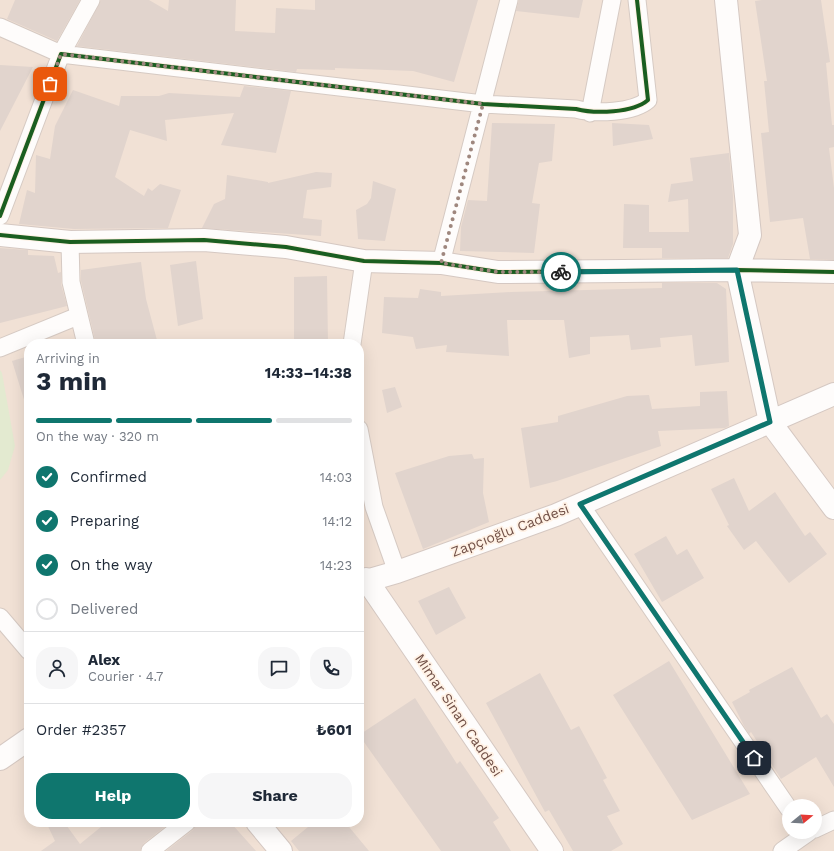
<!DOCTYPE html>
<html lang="en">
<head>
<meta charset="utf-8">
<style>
	:root { --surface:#fff; --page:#f6f6f7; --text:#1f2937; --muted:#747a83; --line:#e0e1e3; --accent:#0f766e }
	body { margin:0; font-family:"Work Sans",sans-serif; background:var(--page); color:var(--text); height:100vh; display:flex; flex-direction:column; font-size:15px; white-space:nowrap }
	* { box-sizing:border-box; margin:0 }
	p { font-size:13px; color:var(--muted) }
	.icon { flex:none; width:22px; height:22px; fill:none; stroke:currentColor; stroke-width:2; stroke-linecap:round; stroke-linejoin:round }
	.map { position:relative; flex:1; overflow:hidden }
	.side { position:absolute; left:24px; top:339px; width:340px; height:488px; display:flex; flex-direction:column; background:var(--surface); border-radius:16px; box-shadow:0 4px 16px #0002 }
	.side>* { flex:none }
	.needle { width:26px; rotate:72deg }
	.fabs { position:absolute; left:782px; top:799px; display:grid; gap:8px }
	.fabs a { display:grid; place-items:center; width:40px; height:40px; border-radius:50%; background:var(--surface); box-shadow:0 4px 16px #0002; font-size:20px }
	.pin { position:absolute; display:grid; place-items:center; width:34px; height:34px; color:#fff; margin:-17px; border-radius:8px; box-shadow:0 2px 6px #0006 }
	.courier { position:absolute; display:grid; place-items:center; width:40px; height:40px; margin:-20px; border:3px solid #0f766e; border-radius:50%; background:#fff; color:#222; box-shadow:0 1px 5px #0007 }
	.summary em { font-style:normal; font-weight:700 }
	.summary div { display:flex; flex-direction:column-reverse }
	.summary { display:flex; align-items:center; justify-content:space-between; height:68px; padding:0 12px }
	h1 { font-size:26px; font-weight:700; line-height:30px }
	.bar { display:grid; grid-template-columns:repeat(4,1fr); gap:6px 4px; align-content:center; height:48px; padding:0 12px }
	.bar i { height:5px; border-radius:3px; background:var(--line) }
	.bar .selected { background:var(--accent) }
	.bar p { grid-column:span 4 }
	.line { display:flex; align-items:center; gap:10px; padding:0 12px; border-top:1px solid var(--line) }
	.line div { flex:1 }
	.round { display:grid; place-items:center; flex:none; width:42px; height:42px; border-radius:16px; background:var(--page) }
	ol { padding:0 12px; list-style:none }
	li { display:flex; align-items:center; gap:12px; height:44px }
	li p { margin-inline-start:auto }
	li .icon { padding:4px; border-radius:50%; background:var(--accent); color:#fff; stroke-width:4 }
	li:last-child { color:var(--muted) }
	li i { width:22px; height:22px; border:2px solid var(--line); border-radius:50% }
	.action { display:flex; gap:8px; margin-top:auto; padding:8px 12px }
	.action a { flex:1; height:46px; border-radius:16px; background:var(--accent); color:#fff; font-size:16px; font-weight:700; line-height:46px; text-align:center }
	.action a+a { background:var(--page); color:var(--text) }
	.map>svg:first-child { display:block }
	.residential { fill:#f1e1d5; fill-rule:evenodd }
	.green { fill:#e3ead0 }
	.building { fill:#e1d4cd }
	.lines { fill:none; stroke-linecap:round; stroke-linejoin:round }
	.street-casing { stroke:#d6cac3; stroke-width:19 }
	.secondary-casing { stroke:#d5c8c2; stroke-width:24 }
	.street { stroke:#fefcfb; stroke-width:17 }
	.secondary { stroke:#fefcfb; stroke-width:22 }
	.cycleway-casing { stroke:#fff1e4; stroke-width:6 }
	.cycleway { stroke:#1b5e20; stroke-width:4 }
	.done { stroke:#9f877e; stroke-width:4; stroke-dasharray:0 7.2 }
	.route { stroke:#0f766e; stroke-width:5 }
	.labels { text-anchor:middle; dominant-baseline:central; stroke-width:3.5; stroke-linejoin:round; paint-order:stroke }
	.street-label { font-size:14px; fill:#715047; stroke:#fff1e4 }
</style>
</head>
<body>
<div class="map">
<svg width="834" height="851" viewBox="0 0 834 851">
	<rect width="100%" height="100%" fill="#f5ede5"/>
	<path class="residential" d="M0,0H834V851H0ZM29,344H359V822H29ZM789,806H815V832H789Z"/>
	<path class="green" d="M0,370L2,373L15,446L8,470L0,480Z"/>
	<path class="building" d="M15,0H80L57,41L7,19Z
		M101,0H149L168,11L169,0H236L235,31L275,33L276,8L315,10V0H478L454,82L413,71L335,68V70L297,69L296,72L77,46Z
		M519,0H583L579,18L516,11Z
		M762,0H821L830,62L826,63L832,125H834V147L829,148L834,188V260L810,259L803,218L770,222L761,133L769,132L764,81H767L755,1Z
		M0,65L33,67L0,131Z
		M244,86L291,91L276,153L221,145L234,113L165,120L167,141L130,130L115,177L144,196L148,188L152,191L160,184L181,190L168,228L74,229L19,224L27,190L35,193L36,155L50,159L55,126L73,90L119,106L121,96H159L169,93L240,97Z
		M492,123L555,124L552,161L539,163L532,203L540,204L534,253L460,251L461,227L468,200L487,201Z
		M612,123L649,125L653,139L613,146Z
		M729,153L733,196V244L728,258H662V248H623L624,204L649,205V232H689L688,199L668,202L671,184L693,181L690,158Z
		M316,172L332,173L331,187L307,190L303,218L322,220L321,236L202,228L214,204L225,199L227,175L268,182V183Z
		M373,181L396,189L385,241L358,239L356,210L367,204L371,198Z
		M0,248L28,250V255L54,256L58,273L61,272V284L67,306L0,323Z
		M196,261L203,319L178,326L170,265Z
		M141,262L146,299L158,344H96L81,281V270Z
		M327,276L328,344H294V277Z
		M662,283H717L726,289L729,362L695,366L692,335L660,338L661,347L631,350L629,335L590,337V354L569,358L564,320H507L509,356L446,352L447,345L416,349L413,337L382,333L384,297L418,298L420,289L441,292V296L511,292L662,288Z
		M29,356V405L26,406L12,361Z
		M395,387L402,407L387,413L382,390Z
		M727,391L729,426L725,428L658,431L661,446L557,481L530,488L521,428L558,422V416L627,396L649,395L652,409L700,406V392Z
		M472,454L474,459L484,458L483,493L489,522L423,549L395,473L449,456Z
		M734,478L749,511L775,492L805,536L810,532L827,554L789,583L756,541L744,550L727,526L729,525L711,489Z
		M666,536L677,555L687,549L704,578L662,602L634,554Z
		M449,587L466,618L436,635L418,601Z
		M669,661L750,794L692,820L613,695Z
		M792,667L821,718L827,714L834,724V787L816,757L781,779L751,732L749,734L744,726L732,702L750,692L749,690Z
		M540,673L571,730L579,726L607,778L603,780L620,811L607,816L623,844L611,851H573L549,810L545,812L486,703Z
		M415,698L457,764L460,761L499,818L493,822L511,851H441L359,735Z
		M46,822H64L80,844L107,822H171L144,843L140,851H41L55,841Z
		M197,822H230L256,851H166L193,830Z
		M314,822H345L369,851H299L291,841Z"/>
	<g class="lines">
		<g class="street-casing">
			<path id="street" d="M0,27L61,54L91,0
				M590,113L612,0
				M0,216L61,54L483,104L576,109C595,114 633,113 648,100L637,0
				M70,242L71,282L86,344
				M441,263L509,0
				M352,344L364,261
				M0,348L78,316
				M359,429L374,507L397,572
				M580,504L789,809
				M0,617L29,651
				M815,829L834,820
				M150,851L187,822
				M782,851L809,832"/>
		</g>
		<g class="secondary-casing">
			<path id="secondary" d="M726,0L750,235L737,270L770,422L834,508
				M0,235L70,242L204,240L286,247L364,261L441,263L498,272L737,270L834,272
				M366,579L552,851
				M359,583L397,572L556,515L834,394
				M0,759L29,739
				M257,822L281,851"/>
		</g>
		<use href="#street" class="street"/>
		<use href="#secondary" class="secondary"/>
		<g class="cycleway-casing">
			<path id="cycleway" d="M0,216L61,54L483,104L576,109C595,114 633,113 648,100L637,0
				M0,235L70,242L204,240L286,247L364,261L441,263L498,272L737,270L834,272"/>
		</g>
		<use href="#cycleway" class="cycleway"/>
	</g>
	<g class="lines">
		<path class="done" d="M50,84L61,54L483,104L441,263L498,272H561"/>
		<path class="route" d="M561,272L737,270L770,422L580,504L754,758"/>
	</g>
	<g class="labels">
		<g class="street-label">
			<text transform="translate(510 530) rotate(-21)">Zapçıoğlu Caddesi</text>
			<text transform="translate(459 715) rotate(56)">Mimar Sinan Caddesi</text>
		</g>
	</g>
</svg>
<div class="fabs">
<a><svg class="needle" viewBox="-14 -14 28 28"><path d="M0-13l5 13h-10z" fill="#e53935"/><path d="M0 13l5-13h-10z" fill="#747a83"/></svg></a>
</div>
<div class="pin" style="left:50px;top:84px;background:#ea580c"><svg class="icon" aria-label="bag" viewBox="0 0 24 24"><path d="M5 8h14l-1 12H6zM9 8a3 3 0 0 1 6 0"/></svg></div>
<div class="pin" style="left:754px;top:758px;background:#1f2937"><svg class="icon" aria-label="home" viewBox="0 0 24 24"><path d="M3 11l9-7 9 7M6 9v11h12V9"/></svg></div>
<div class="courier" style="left:561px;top:272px"><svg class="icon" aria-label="bike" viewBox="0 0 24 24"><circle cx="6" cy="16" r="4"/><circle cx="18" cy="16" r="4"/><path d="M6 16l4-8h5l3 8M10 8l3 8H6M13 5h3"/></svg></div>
<section class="side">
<div class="summary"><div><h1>3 min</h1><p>Arriving in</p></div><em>14:33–14:38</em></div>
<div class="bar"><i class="selected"></i><i class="selected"></i><i class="selected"></i><i></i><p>On the way · 320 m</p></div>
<ol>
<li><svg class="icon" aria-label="check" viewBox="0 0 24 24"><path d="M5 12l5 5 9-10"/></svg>Confirmed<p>14:03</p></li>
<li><svg class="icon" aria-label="check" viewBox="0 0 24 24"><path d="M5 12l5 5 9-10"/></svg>Preparing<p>14:12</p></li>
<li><svg class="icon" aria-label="check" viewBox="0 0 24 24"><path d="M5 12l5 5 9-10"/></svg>On the way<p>14:23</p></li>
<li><i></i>Delivered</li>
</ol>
<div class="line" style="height:72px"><a class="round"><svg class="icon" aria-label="person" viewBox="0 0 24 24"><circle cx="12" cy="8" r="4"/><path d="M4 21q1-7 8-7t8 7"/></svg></a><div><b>Alex</b><p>Courier · 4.7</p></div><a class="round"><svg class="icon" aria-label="chat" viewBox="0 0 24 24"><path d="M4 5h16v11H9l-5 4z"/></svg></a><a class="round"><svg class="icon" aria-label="phone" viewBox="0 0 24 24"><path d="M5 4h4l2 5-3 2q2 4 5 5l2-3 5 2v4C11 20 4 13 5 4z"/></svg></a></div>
<div class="line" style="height:52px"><div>Order #2357</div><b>₺601</b></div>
<div class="action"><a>Help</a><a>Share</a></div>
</section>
</div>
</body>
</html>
